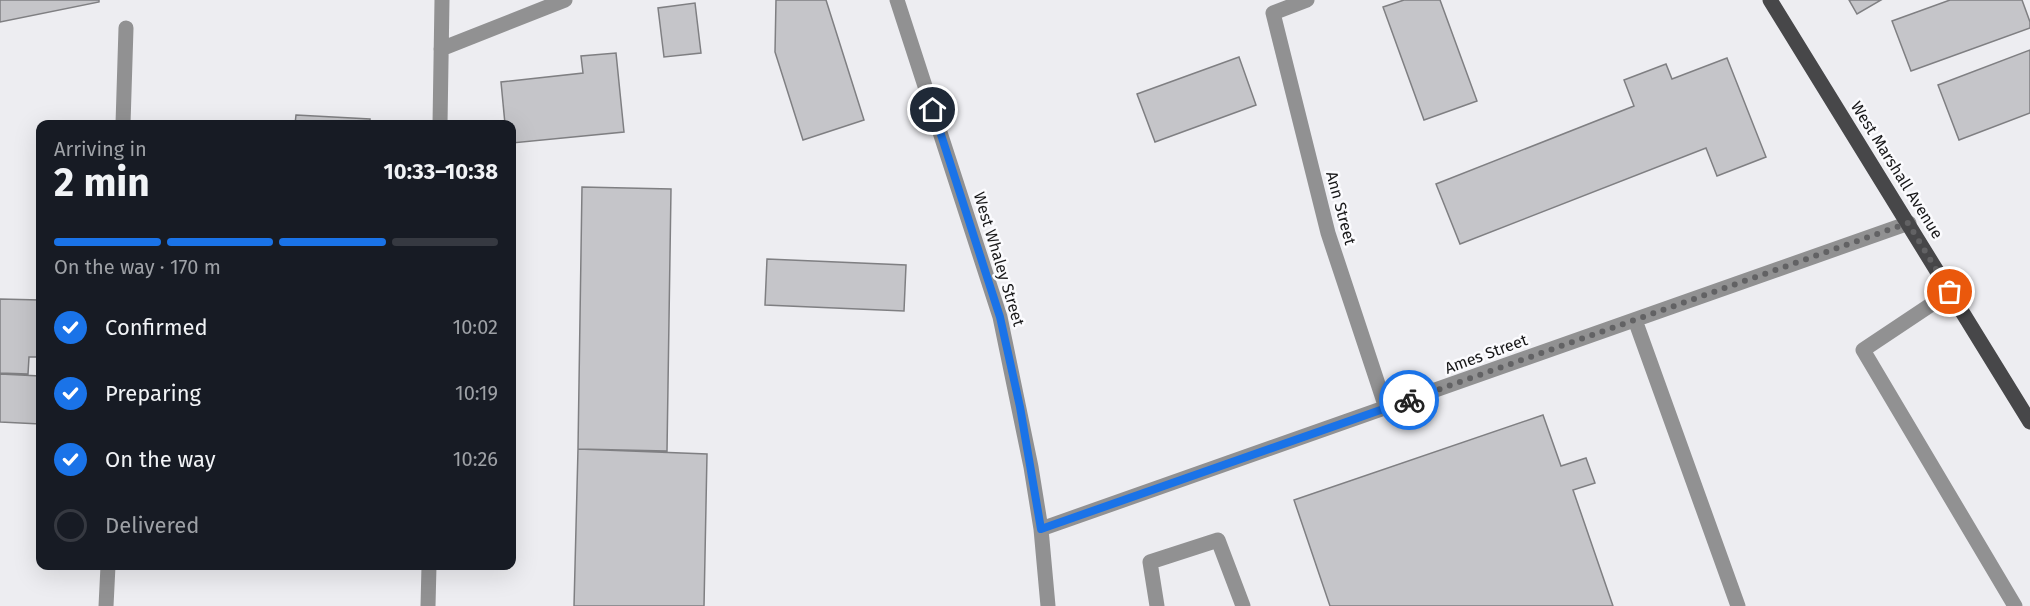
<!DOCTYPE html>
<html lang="en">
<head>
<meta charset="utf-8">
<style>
	:root { --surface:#171b24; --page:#242831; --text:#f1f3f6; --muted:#9ea1a6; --line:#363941; --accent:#1a73e8 }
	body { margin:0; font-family:"Fira Sans",sans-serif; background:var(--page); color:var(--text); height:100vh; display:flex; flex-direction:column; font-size:22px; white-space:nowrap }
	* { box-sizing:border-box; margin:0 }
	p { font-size:20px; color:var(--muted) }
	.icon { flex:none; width:33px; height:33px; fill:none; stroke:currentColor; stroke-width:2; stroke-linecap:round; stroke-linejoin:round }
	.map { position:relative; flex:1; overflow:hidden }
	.panel { position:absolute; left:36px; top:120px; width:480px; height:450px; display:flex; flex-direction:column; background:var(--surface); border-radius:12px; box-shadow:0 6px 24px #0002 }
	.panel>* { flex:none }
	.pin { position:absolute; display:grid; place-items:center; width:51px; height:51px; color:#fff; margin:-26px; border:3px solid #fff; border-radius:50%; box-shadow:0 2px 6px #0007 }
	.courier { position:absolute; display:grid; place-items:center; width:60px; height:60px; margin:-30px; border:4px solid #1a73e8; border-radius:50%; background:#fff; color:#222; box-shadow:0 2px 8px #0007 }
	.summary em { font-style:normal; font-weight:700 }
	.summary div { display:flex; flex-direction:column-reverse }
	.summary { display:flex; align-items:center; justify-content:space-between; height:102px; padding:0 18px }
	h1 { font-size:39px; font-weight:700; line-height:45px }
	.bar { display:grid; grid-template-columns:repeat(4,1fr); gap:9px 6px; align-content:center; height:72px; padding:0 18px }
	.bar i { height:8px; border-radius:4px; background:var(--line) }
	.bar .current { background:var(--accent) }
	.bar p { grid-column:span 4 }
	ol { padding:0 18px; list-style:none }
	li { display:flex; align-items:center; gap:18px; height:66px }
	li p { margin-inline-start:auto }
	li .icon { padding:6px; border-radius:50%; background:var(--accent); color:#fff; stroke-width:4 }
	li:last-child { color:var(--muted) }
	li i { width:33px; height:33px; border:3px solid var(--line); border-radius:50% }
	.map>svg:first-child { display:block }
	.building { fill:#c5c5c9; stroke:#7f7f82; stroke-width:1.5 }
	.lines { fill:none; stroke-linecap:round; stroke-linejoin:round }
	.minor { stroke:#919192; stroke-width:15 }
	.major { stroke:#474749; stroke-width:15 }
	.done { stroke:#626264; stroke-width:6; stroke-dasharray:0 10.8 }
	.route { stroke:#1a73e8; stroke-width:8 }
	.labels { text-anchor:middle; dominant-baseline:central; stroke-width:5; stroke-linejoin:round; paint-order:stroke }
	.street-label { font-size:16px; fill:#171718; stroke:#fbfbfe }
</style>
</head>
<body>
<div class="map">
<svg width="2030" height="606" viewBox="0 0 2030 606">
	<rect width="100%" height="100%" fill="#ededf1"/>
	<path class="building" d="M0,0H99V2L0,22Z
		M776,0H826L864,120L803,140L775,52Z
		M1404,0H1440L1477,101L1424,120L1383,7Z
		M1849,0H1881L1857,14Z
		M1950,0H2022L2030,22V28L1911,71L1892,21Z
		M695,3L701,53L664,57L658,8Z
		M2030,50V113L1959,140L1938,85Z
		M616,53L624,132L512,143V124H505L501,82L583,73L581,56Z
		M1239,57L1256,105L1155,142L1137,94Z
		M1727,58L1766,157L1717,176L1706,148L1460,244L1436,184L1634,106L1624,80L1666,64L1672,79Z
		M296,115L370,119V124H295Z
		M582,187L671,189L667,451L578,449Z
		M767,259L906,265L904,311L765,305Z
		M0,299L40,300V357H29L28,374L0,373Z
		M0,374L40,376V424L0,422Z
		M1543,415L1561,466L1586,458L1595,483L1573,490L1613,606H1330L1294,500Z
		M578,449L707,454L704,606H574Z"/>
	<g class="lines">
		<path class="minor" d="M897,0L1000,317L1031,467L1041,529L1048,606
			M1307,0L1273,13L1328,233L1386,408
			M441,49L565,0
			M123,124L126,28
			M440,124L442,0
			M1950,292L1863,350L2015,606
			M1635,320L1738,606
			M1041,529L1909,223
			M106,606L108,566
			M428,606L429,566
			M1157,606L1150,562L1218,540L1243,606"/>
		<path class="major" d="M1770,0L2030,422"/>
	</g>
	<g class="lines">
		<path class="done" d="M1409,400L1908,223L1950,292"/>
		<path class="route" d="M933,110L1000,317L1020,407L1041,529L1409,400"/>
	</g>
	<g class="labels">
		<g class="street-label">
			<text transform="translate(1897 170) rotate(58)">West Marshall Avenue</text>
			<text transform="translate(1341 208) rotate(75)">Ann Street</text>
			<text transform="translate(999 259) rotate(73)">West Whaley Street</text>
			<text transform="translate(1486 354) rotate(-20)">Ames Street</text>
		</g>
	</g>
</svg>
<div class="pin" style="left:1950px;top:292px;background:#ea580c"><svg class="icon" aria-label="bag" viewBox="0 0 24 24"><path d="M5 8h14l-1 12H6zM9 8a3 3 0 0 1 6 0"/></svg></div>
<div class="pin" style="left:933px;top:110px;background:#1f2937"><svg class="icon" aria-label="home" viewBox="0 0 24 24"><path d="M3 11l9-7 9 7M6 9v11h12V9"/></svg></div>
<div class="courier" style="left:1409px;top:400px"><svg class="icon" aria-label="bike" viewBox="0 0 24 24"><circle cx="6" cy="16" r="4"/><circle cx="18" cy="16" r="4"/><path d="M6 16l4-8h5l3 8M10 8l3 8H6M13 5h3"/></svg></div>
<section class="panel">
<div class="summary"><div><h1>2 min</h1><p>Arriving in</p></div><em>10:33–10:38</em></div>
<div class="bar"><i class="current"></i><i class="current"></i><i class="current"></i><i></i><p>On the way · 170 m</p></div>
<ol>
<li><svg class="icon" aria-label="check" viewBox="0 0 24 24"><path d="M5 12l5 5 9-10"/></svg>Confirmed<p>10:02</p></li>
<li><svg class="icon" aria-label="check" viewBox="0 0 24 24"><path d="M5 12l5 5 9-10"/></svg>Preparing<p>10:19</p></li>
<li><svg class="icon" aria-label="check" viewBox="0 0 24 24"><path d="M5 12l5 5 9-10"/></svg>On the way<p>10:26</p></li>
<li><i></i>Delivered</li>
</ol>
</section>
</div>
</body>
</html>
